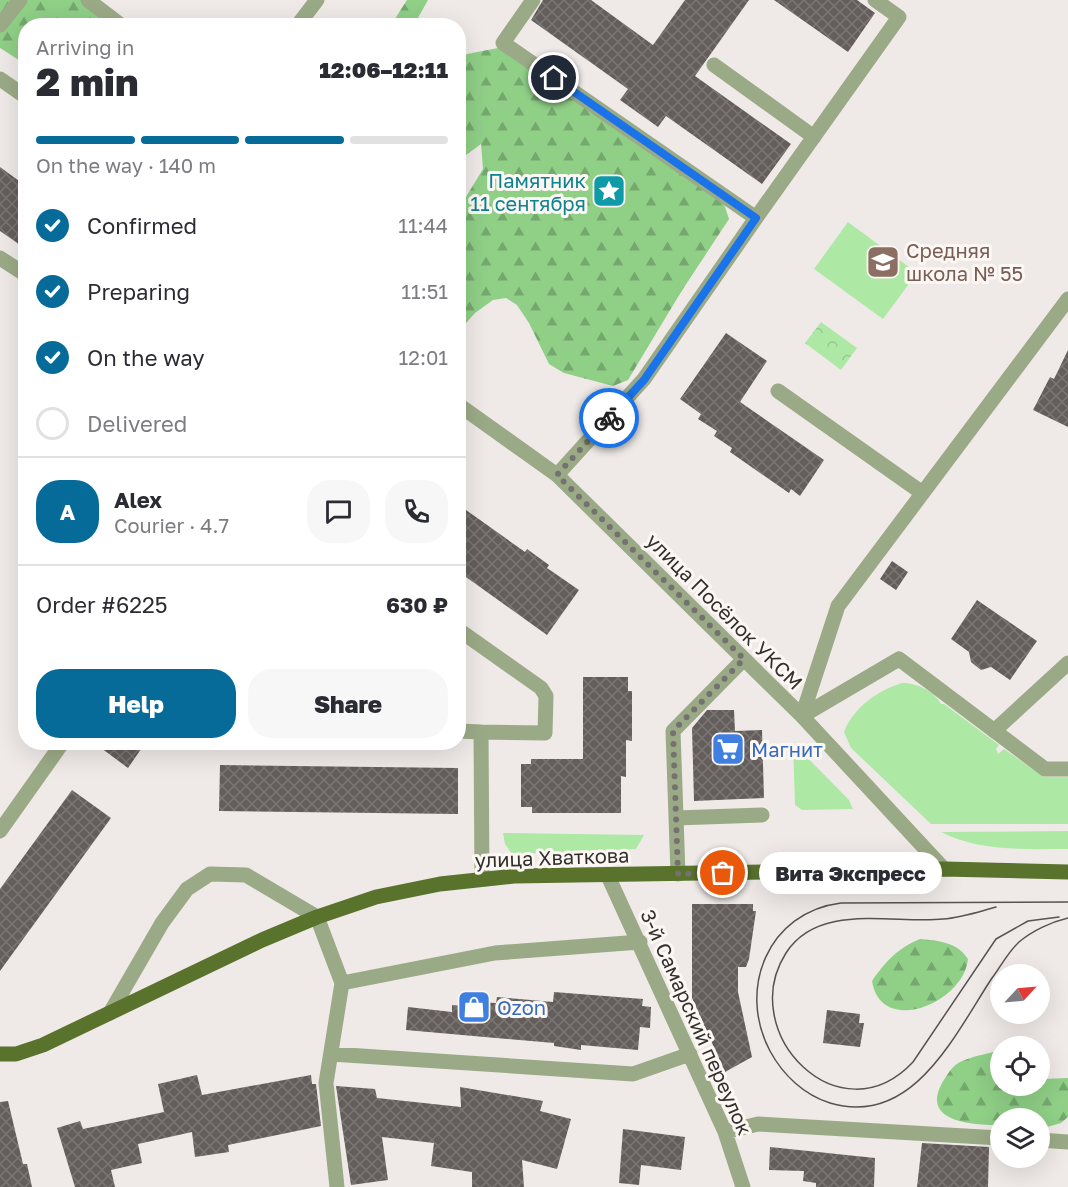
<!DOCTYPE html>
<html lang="en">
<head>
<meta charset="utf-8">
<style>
	:root { --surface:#fff; --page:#f7f7f7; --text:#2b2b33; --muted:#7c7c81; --line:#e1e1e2; --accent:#076b99 }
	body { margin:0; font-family:"Golos Text",sans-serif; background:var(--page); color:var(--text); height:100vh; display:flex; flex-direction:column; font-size:22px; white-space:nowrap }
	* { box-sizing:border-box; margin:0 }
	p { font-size:20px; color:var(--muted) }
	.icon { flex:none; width:33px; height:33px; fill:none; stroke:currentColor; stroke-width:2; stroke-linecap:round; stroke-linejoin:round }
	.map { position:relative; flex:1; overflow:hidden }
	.side { position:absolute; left:18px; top:18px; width:448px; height:732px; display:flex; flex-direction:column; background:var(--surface); border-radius:24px; box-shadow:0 6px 24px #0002 }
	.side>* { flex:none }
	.needle { width:39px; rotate:64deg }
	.buttons { position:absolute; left:990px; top:964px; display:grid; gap:12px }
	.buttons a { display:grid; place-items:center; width:60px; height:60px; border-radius:50%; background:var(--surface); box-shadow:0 6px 24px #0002; font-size:30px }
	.pin { position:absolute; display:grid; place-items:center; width:51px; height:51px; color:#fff; margin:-26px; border:3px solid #fff; border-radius:50%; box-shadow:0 2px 6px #0007 }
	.courier { position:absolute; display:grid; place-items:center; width:60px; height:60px; margin:-30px; border:4px solid #1a73e8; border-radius:50%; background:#fff; color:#222; box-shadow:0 2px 8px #0007 }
	.bubble { position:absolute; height:42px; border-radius:21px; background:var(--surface); box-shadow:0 6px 24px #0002; font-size:20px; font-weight:800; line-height:42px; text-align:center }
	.headline em { font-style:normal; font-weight:800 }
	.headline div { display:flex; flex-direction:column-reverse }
	.headline { display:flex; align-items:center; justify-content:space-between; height:102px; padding:0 18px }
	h1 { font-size:39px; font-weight:800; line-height:45px }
	.bar { display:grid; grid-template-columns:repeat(4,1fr); gap:9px 6px; align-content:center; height:72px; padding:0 18px }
	.bar i { height:8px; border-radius:4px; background:var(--line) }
	.bar .active { background:var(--accent) }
	.bar p { grid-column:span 4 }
	.line { display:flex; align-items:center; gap:15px; padding:0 18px; border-top:2px solid var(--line) }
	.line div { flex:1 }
	.round { display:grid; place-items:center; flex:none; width:63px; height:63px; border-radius:24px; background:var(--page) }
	ol { padding:0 18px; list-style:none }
	li { display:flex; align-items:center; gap:18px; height:66px }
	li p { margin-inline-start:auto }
	li .icon { padding:6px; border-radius:50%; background:var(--accent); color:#fff; stroke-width:4 }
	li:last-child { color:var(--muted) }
	li i { width:33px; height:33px; border:3px solid var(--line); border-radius:50% }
	.cta { display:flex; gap:12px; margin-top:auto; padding:12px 18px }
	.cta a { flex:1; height:69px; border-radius:24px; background:var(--accent); color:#fff; font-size:24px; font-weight:800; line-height:69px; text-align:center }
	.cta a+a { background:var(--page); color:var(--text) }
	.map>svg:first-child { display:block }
	.green { fill:#ade9a5 }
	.forest { fill:url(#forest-firs) }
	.park { fill:url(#park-crowns) }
	.building { fill:url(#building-cross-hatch) }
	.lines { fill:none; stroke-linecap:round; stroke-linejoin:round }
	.minor { stroke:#9baa86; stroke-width:15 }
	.major { stroke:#59732d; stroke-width:15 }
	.tram { stroke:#565351; stroke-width:1.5 }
	.done { stroke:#74716f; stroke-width:6; stroke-dasharray:0 10.8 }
	.route { stroke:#1a73e8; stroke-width:8 }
	.labels { text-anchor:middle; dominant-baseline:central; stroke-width:6; stroke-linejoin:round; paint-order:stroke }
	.culture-label { font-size:20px; fill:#0d838f; stroke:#fdf7f4; text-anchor:end }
	.education-label { font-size:20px; fill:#785e54; stroke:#fdf7f4; text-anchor:start }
	.street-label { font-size:20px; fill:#32302e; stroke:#fdf7f4 }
	.shop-label { font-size:20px; fill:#366cbe; stroke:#fdf7f4; text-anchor:start }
</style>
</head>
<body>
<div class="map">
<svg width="1068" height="1187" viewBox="0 0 1068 1187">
	<defs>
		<pattern id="forest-firs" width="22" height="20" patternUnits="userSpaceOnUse" patternTransform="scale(1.5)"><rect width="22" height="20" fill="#8fcf86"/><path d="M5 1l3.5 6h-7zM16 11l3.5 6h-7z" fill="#75a86e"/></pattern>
		<pattern id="park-crowns" width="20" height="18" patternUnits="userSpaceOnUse" patternTransform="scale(1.5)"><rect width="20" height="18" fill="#ade9a5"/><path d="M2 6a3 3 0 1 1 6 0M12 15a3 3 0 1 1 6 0" fill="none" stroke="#95c88e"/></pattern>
		<pattern id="building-cross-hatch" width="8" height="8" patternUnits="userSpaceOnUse" patternTransform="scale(1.5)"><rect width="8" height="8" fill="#635e5c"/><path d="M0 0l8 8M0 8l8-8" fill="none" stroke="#7b7775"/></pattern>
	</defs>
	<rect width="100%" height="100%" fill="#efeae7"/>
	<path class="green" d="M848,222L917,273L883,319L814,269Z
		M902,683C917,683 934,691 941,704H944L999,745L996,749L998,754L1004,749L1044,777H1068V824H931L851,748L844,732C853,708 878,690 902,683Z
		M793,743L849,800L853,809L802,810L795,805Z
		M1068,831V849C1024,849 981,852 941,832Z
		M503,833L644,835L636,849L512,854L505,844Z"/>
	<path class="forest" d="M0,0H85L114,25L26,26L25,64L0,48Z
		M407,0H428L414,25H391Z
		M503,47L723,201L729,219L681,292L628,380L613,386L564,373L549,364L529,323L517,305L506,298L493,300L475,313L459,331V218L461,205L483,169L481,144L462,158L459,167V59L462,55Z
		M920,939C940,941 957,942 968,959C964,1003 881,1037 872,981C886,961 898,948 920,939Z
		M1000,1050V1086H1040L1042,1079L1068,1078V1117L1061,1123L1040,1129V1119H1000V1125C975,1125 920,1123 942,1083C947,1075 952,1066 960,1062C972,1056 988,1054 1000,1050Z"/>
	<path class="park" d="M821,322L857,348L841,370L805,343Z"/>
	<path class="building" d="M543,0H591L653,45L685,0H749L695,76L791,144L762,184L666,116L658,127L620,100L628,89L531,20Z
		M774,0H857L875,13L848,52Z
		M0,167L26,186V249L0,231Z
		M726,333L767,361L740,402L824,460L800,496L791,489L789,493L730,452L732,448L714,436L717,431L698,419L701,414L680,399Z
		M1068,350V427L1033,410L1050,377L1054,379Z
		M459,505L525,552L527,549L549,565L547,568L579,590L547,635L459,572Z
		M892,561L908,572L896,590L880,579Z
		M977,600L1037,641L1010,680L991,667L981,670L971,662L969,652L951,639Z
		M583,677H628V691H632V741L626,740V777L621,776V813H532V807H521V764H531V759H583Z
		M707,710H734L735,731L762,730L764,798L694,801L692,728Z
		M93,742H146L128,768Z
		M220,765L458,768V814L219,811Z
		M72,790L111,818L0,971V889Z
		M692,904H753V911H756L749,959L746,967H738V992L752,1057L725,1072L692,998Z
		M554,992L643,999L642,1006L651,1007L650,1028L640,1027L638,1050L581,1045V1050L554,1046V1043L406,1030L408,1007L452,1012V1005L474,1007V1002L496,1003L497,997L553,1002Z
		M827,1010L860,1014L859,1023H864L860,1047L823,1043Z
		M197,1075L202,1095L311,1075L312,1084H316L321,1126L228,1145L229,1152L195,1157L192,1132L138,1144L142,1163L111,1170L115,1187H75L57,1128L80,1121L83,1129L164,1112L158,1084Z
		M336,1086L375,1089L377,1098L461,1107L460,1087L543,1101L540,1111L571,1119L557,1169L522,1160L524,1187H472V1172L431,1166L434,1143L382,1137L388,1180L351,1185Z
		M8,1101L23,1164H27L32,1187H0V1102Z
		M623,1129L685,1137L681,1170L641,1165L639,1185L619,1183Z
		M922,1143L989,1147L988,1187H917Z
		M770,1147L875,1158L874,1187H816V1183L803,1181L804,1171L769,1170Z"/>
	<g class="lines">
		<path class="minor" d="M88,0L122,26
			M533,0L503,43L756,218L644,379L557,475
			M0,25L20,0
			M297,26L317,0
			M714,65L814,137
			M0,79L26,97
			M756,218L899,17L875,0
			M0,258L26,275
			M778,391L921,492
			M459,405L557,475L802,716L944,869
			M459,630L541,688L546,696L545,733
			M802,716L838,606L1068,299
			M802,716L899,659L1045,769H1068
			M459,731L481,732L482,879
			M994,731L1068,663
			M481,732L545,733V730
			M676,818L762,815
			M0,831L63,742
			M678,874L673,731L744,659
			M608,876L725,1132L743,1187
			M342,983L495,953L640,942
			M110,1013L162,923L187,889L210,874L246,875L317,917L342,983L326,1083L337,1187
			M331,1054L633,1074L690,1054
			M725,1132L758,1124L1000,1138
			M1040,1140L1068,1142"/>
		<path class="major" d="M0,1054H16L43,1045L262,940L317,917L376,897L440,884L514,876L944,869L1068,872"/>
		<path class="tram" d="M1068,902L841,903C768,912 737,989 770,1051C783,1075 804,1095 830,1103C913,1128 955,1034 992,978C1001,966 1008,952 1019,942C1032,931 1051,922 1068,918
			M996,907C978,912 961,918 943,919C893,924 818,902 786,953C735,1033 840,1140 913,1062L996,939L1028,921L1059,917"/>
	</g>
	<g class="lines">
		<path class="done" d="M609,418L557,475L744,659L673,731L678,874L723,873"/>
		<path class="route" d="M554,78L756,218L644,380L609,418"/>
	</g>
	<defs>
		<g id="sight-square" transform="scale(1.725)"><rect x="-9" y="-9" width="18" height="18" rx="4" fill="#0f9aa8" stroke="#fdf7f4"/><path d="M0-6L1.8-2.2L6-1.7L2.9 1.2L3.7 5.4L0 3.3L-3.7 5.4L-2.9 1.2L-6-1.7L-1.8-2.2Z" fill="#fff"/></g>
		<g id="school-square" transform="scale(1.725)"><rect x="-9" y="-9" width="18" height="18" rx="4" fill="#8d6e63" stroke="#fdf7f4"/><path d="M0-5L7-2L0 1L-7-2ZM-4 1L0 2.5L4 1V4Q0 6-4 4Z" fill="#fff"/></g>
		<g id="supermarket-square" transform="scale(1.725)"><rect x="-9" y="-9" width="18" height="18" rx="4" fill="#3f7fe0" stroke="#fdf7f4"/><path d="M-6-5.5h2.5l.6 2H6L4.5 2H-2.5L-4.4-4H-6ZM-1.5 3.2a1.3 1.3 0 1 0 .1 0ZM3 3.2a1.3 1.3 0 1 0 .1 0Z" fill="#fff"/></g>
		<g id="shop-square" transform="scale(1.725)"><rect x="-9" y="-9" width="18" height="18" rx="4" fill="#3f7fe0" stroke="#fdf7f4"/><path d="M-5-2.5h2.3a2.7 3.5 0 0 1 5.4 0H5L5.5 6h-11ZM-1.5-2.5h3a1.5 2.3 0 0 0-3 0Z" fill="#fff"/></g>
	</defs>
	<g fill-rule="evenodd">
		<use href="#sight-square" x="609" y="191"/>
		<use href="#school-square" x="883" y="262"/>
		<use href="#supermarket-square" x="728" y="749"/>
		<use href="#shop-square" x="474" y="1007"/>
	</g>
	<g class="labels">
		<g class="culture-label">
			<text x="586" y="180">Памятник<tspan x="586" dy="23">11 сентября</tspan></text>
		</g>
		<g class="education-label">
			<text x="906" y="250">Средняя<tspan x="906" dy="23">школа № 55</tspan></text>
		</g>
		<g class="street-label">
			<text transform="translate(725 611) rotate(45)">улица Посёлок УКСМ</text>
			<text transform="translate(552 857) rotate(-2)">улица Хваткова</text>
			<text transform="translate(697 1022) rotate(66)">3-й Самарский переулок</text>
		</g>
		<g class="shop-label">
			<text x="751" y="749">Магнит</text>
			<text x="497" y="1007">Ozon</text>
		</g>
	</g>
</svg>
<div class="buttons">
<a><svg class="needle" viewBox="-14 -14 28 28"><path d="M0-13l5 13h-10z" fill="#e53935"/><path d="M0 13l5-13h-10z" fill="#7c7c81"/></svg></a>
<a><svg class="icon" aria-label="locate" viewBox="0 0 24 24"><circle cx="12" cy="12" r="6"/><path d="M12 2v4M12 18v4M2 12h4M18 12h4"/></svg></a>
<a><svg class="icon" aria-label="layers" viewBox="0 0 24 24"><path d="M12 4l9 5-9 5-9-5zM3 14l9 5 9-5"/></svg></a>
</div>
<div class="pin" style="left:723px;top:873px;background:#ea580c"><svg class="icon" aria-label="bag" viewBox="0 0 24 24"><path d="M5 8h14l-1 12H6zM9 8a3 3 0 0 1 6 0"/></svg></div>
<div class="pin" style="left:554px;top:78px;background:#1f2937"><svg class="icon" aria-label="home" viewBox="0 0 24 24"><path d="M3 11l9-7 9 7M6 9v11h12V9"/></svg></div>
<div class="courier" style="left:609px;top:418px"><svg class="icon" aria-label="bike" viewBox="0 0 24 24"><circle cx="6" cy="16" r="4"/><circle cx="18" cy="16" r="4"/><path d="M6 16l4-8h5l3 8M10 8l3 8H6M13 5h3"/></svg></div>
<div class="bubble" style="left:759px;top:852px;width:183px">Вита Экспресс</div>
<section class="side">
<div class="headline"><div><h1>2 min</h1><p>Arriving in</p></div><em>12:06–12:11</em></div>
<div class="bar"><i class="active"></i><i class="active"></i><i class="active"></i><i></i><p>On the way · 140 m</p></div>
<ol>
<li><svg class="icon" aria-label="check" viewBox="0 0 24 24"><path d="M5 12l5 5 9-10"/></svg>Confirmed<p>11:44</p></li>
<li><svg class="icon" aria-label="check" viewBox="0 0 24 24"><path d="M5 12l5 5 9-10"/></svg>Preparing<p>11:51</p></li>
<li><svg class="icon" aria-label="check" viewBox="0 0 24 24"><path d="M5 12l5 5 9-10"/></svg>On the way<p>12:01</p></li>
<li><i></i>Delivered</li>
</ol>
<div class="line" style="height:108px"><b class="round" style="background:var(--accent);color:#fff">A</b><div><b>Alex</b><p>Courier · 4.7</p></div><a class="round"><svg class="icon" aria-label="chat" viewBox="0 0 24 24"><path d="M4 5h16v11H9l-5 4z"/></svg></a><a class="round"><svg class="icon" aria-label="phone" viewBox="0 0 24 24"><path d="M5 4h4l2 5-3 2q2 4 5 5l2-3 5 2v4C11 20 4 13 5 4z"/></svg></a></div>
<div class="line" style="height:78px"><div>Order #6225</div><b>630 ₽</b></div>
<div class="cta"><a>Help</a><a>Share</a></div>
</section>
</div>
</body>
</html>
